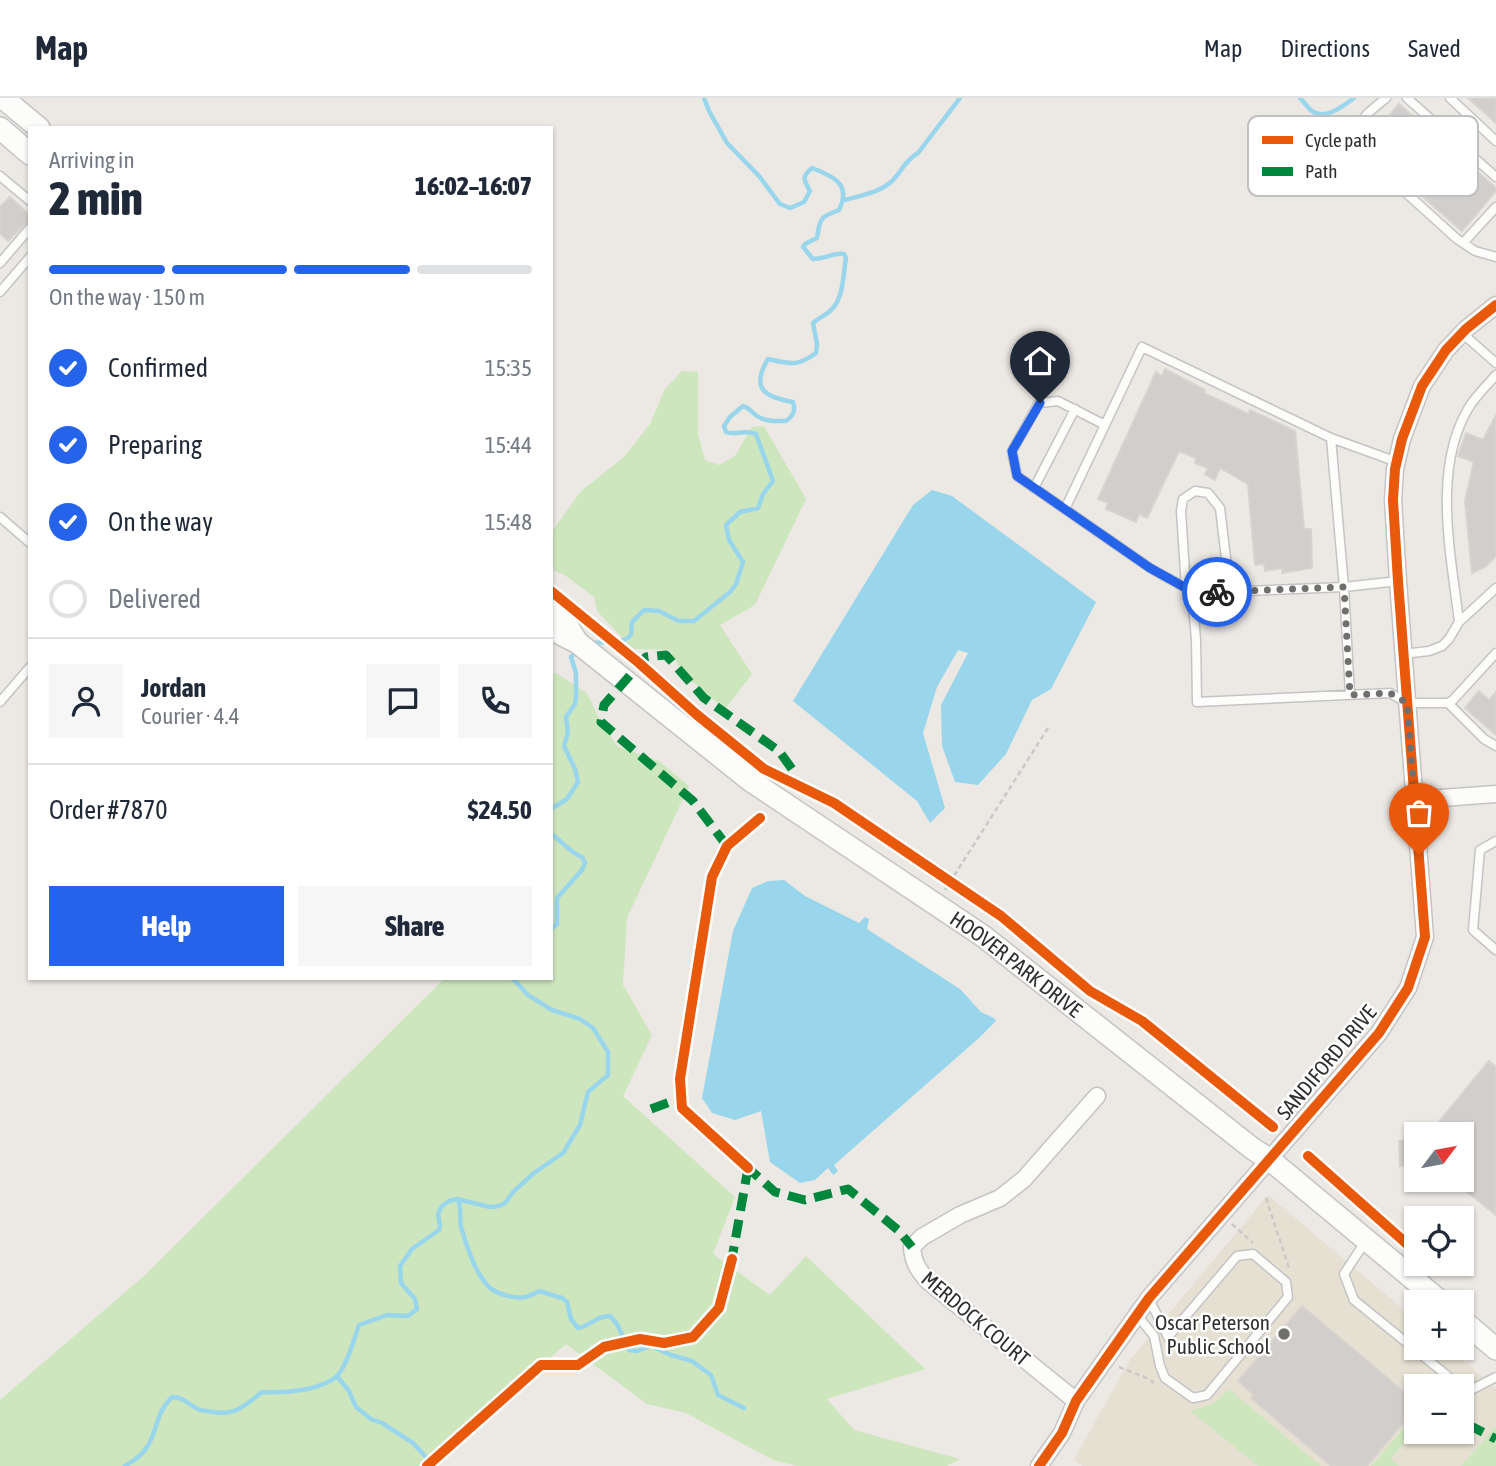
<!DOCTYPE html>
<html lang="en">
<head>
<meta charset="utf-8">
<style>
	:root { --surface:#fff; --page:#f6f6f7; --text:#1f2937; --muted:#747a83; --line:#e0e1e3; --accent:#2563eb }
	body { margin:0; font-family:"Asap Condensed",sans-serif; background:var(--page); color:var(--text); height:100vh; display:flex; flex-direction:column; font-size:26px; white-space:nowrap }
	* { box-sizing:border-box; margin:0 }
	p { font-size:23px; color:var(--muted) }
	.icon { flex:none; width:38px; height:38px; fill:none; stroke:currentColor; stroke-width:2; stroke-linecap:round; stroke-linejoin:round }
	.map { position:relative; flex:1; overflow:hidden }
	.side { position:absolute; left:28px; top:28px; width:525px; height:854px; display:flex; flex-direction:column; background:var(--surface); border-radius:0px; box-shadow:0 2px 5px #0004 }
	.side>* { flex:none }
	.needle { width:46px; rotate:58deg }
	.tools { position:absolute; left:1404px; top:1024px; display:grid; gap:14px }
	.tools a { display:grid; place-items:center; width:70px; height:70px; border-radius:0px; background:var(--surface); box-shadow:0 2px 5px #0004; font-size:35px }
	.pin { position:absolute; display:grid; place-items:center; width:60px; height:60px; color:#fff; margin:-72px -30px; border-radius:50% 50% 50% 0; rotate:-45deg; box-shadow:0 0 7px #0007 }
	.pin .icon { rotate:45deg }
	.courier { position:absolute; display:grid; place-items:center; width:70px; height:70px; margin:-35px; border:5px solid #2563eb; border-radius:50%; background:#fff; color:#222; box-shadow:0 2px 9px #0007 }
	.overview em { font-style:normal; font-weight:800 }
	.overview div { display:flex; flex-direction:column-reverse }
	.overview { display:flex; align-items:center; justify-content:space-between; height:119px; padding:0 21px }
	h1 { font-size:46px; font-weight:800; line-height:52px }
	.bar { display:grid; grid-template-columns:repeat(4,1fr); gap:10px 7px; align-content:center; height:84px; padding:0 21px }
	.bar i { height:9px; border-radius:5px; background:var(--line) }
	.bar .active { background:var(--accent) }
	.bar p { grid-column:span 4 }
	.line { display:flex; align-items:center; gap:18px; padding:0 21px; border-top:2px solid var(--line) }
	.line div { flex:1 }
	.round { display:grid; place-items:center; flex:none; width:74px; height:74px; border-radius:0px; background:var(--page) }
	ol { padding:0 21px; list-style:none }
	li { display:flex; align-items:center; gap:21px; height:77px }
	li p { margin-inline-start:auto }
	li .icon { padding:7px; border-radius:50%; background:var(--accent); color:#fff; stroke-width:4 }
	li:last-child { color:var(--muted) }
	li i { width:38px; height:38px; border:4px solid var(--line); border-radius:50% }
	.primary-button { display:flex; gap:14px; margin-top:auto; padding:14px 21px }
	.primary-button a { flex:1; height:80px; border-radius:0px; background:var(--accent); color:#fff; font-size:28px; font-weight:800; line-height:80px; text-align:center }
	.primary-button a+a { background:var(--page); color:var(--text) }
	header { display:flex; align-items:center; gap:42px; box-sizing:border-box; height:98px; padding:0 35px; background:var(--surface); border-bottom:2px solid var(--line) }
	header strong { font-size:33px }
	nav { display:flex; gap:38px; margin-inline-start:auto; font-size:24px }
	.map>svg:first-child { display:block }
	.education { fill:#e6e0d3; fill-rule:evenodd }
	.green { fill:#cee6be }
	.water { fill:#99d6ec }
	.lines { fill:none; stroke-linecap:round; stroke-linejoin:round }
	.stream { stroke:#99d6ec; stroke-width:4.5 }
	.building { fill:#d1cecb; stroke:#d7d4d0; stroke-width:2 }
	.lane-casing { stroke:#c5c4c5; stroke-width:11 }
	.street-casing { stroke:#c5c4c5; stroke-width:19 }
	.secondary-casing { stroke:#c5c4c5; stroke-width:24 }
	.path { stroke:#c9c9c8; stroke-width:2.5; stroke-dasharray:5 3.5; stroke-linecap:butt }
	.lane { stroke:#fcfcfb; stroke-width:8 }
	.street { stroke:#fcfcfb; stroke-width:16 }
	.secondary { stroke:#fcfcfb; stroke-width:21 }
	.quiet { stroke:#00873e; stroke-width:9; stroke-dasharray:18 9; stroke-linecap:butt }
	.cycleway-casing { stroke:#fff; stroke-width:15 }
	.cycleway { stroke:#e8590c; stroke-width:10 }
	.done { stroke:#706f6e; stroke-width:7; stroke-dasharray:0 12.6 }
	.route { stroke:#2563eb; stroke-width:9 }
	.poi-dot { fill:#706f6e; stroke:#fff; stroke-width:2.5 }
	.labels { text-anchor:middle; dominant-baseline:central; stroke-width:5; stroke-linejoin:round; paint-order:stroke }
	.street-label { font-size:21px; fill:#2e2e2e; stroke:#fff }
	.poi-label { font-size:21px; fill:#2e2e2e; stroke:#fff; text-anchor:end }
	.key { fill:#fff; stroke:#c0c0c0; stroke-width:2 }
	.key-label { font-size:19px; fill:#2e2e2e }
</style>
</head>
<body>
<header>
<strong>Map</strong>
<nav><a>Map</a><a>Directions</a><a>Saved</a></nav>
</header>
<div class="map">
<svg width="1496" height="1368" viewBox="0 0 1496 1368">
	<rect width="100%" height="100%" fill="#ece8e4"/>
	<path class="education" d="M1268,1097L1416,1222V1250H1448L1496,1290V1327L1461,1368H1082L1074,1361L1130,1262ZM1416,1288H1461V1334H1416Z"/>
	<path class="green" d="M682,273L698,274V336L705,362L719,367L735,358L752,329L764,328L806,401L755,507L720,527L752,576L725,611L683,576L670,552L633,551L597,513L594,499L566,478L551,471V435L581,393L623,360L650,326L665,291Z
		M556,575L587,595L601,624L617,648L659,663L689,688L627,820L623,887L652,937L623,998L735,1099L713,1156L770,1197L806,1158L925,1271L827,1301L854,1332L960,1361L947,1368H797L773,1362L686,1315L647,1306L566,1246L427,1368H0V1302L145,1177L445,880H551V576Z
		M1229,1291L1321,1368H1258L1190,1313C1208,1308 1216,1305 1229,1291Z
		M1416,1316V1330L1391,1361L1399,1368H1371Z
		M1496,1327V1368H1461Z"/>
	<path class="water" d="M932,392L952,398L1096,504L1051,591L1032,602L1006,656L978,687L955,684L942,648L941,607L968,555L958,552L937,589L923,635L945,710L930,725L917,703L793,603L913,407Z
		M784,782L805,798L859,825L865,819L869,821L867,831L960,891L981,914L994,920L996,923L979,940L834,1067L838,1073L833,1077L828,1070L815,1082L800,1085L770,1064L761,1013L735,1022L712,1015L702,1000L733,833L752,790L768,783Z"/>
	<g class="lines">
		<path class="stream" d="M1300,0C1304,4 1308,10 1312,13C1325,23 1343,8 1354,0
			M844,102C860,98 878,95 891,84C902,74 904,63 918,55L960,0
			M592,545C601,544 627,546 631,536C632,532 631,528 632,524L644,512L659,513L679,523H694L730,494L736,486L743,464L729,442L726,427L740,414L758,410L763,396L773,383L756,336C744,331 736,338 726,334L724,328L730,319L743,308C750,310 751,314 757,318C766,324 776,323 786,323C793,318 796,313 793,304C765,299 750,291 768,261C790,266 797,269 816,255L817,246L813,225C819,219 827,217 832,211C844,199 843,176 846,160L844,156C835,154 825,161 813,161L803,149L805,146L817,140C820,120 820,119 839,112C852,86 833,78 812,70C801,79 804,82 810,93L804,104L790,110L780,106L759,78L727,45L709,13L704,0
			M551,711L567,701L578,684L575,671L564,648L568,634L566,619L575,606L576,599V575L571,559L578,552
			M551,736C562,743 570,755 582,759L585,765L582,772L557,800V826L551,831
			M458,1102C462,1111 459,1119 461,1129C467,1148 474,1173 488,1188C493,1194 501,1196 508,1198C521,1201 527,1200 539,1193L562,1200L567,1204L571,1221L578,1230C591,1228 595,1218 610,1218L617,1226L629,1252L637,1253L651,1248L671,1257L692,1263L711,1277L718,1297L744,1310
			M337,1278L349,1293L356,1309L371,1321L382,1325L413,1345L425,1358
			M125,1368C134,1363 141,1358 147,1349C158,1332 155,1316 172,1299C183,1299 187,1305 196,1310C201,1313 207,1313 213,1314C235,1318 246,1307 262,1294C283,1295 320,1293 337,1278C347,1268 354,1241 359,1227L387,1217L408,1218L417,1211L415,1201L401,1185L400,1168L412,1151L439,1132L440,1128L438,1116L442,1108L449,1103L457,1101L490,1109L499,1108L505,1105L513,1094L534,1075L563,1055L580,1027L588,994L608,977V954L593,930L580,921L552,912L528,897L512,880"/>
	</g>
	<path class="building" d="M1468,0H1496V25Z
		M1399,6L1496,90V93L1462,133L1360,44L1379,21L1383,25Z
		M10,99L30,118V124L26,125L8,143L0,135V109Z
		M1165,271L1205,292L1204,295L1248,316L1250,312L1295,333L1304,431H1311L1312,470L1282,475V470L1265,473L1264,466L1255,467L1248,386L1220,370L1215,382L1205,376L1208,370L1195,365L1196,360L1179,353L1147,420L1139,416L1136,424L1106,411L1108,405L1098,401L1156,274L1162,278Z
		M1496,317V458L1485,469L1472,475L1465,403L1474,364L1458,358L1466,335L1483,342Z
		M1479,593L1489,602L1496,594V637L1465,610Z
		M1489,963L1496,969V1117L1461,1089V1036H1429Z
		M1416,1039V1065L1400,1068L1399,1043Z
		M1302,1208L1416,1304V1310L1367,1368H1331L1251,1300L1254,1297L1238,1283Z"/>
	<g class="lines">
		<g class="lane-casing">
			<path id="lane" d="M1386,0L1368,15L1349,38L1353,47L1457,141L1475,153L1496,159
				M1407,0L1496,79
				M1450,0L1496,43
				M0,78L30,103
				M1463,145L1496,109
				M0,165L30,130
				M0,194L30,159
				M1462,235L1496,265
				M1105,327L1142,249L1331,340
				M1034,390L1075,311
				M1065,411L1105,327L1058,303L1039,305L1012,353L1017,378L1150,470L1195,495L1344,489L1398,483
				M0,419L30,445
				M1186,490L1181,413L1183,401L1195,393L1208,395L1220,410L1230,494
				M1192,494L1196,542L1197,604L1390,595L1407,605H1448L1453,602L1496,555
				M1459,524C1451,456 1431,367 1471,306C1478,296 1488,286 1496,277
				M1403,556L1429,553L1442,548L1449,541L1459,524L1496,490
				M1350,597L1344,489L1331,340L1397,364
				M0,604L30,569
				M1448,605L1484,641L1496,648
				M1496,743L1480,752L1473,832L1496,852
				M1365,1144L1344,1176L1354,1202L1460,1288
				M1137,1217L1154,1238L1160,1268L1165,1280L1193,1300L1207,1297L1288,1199L1286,1184L1253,1156L1237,1158L1168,1239L1149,1201
				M1461,1289L1471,1292L1496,1279"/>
		</g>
		<g class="street-casing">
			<path id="street" d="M1414,702L1496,696
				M1076,1303L928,1183C918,1172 913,1164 912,1149L922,1139L936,1131L960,1117L1000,1100L1024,1081L1097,998
				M1039,1368L1062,1335L1076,1303L1149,1200L1379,935L1408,890L1425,839L1398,483L1393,402L1395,371L1402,341L1422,288L1446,252L1466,231L1496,207"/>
		</g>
		<g class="secondary-casing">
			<g id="secondary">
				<path d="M3,0L39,30"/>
				<path d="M0,30L30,56"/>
				<path d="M551,508L560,516L577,544"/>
				<path id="s1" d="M551,531L578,545L751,683L983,838L1253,1051L1269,1061L1441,1204"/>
				<path d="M1461,1221L1496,1251"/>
			</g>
		</g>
		<path class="path" d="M945,792L1048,630
			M1266,1100L1290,1173
			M1232,1126L1253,1145
			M1119,1269L1149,1281L1154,1285"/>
		<use href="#lane" class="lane"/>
		<use href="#street" class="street"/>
		<use href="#secondary" class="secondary"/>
		<path class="quiet" d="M727,748L693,703L601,624L604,607L646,559L666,557L704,600L779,653L792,671L790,684
			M651,1011L681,1000
			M745,1067L775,1094L805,1102L848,1091L898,1132L912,1149
			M731,1166L748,1070
			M1467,1326L1496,1341"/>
		<g class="cycleway-casing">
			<path id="cycleway" d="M551,493L639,565L696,616L764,671L834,705L1001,818L1090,893L1142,923L1273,1029
				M1308,1058L1416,1154
				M748,1070L682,1010L680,981L712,779L727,748L760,720
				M427,1368L541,1267H578L604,1249L640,1241L664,1245L693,1239L719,1210L732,1161
				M1039,1368L1062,1335L1076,1303L1149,1200L1379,935L1408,890L1425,839L1398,483L1393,402L1395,371L1402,341L1422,288L1446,252L1466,231L1496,207"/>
		</g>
		<use href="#cycleway" class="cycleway"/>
	</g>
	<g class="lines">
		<path class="done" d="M1217,494L1344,489L1350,597L1390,595L1407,605L1419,757"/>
		<path class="route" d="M1040,305L1012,353L1017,378L1150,470L1195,495L1217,494"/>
	</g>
	<circle class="poi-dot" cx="1284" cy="1236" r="7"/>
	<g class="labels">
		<g class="street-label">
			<text stroke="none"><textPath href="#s1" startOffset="574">HOOVER PARK DRIVE</textPath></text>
			<text transform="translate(1326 964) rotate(-50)">SANDIFORD DRIVE</text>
			<text transform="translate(976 1220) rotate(40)">MERDOCK COURT</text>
		</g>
		<g class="poi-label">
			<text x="1270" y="1224">Oscar Peterson<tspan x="1270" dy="24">Public School</tspan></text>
		</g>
	</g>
	<rect x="1248" y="18" width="230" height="80" rx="10" class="key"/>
	<rect x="1262" y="38" width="31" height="8" fill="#e8590c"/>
	<rect x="1262" y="69" width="31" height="9" fill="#00873e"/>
	<g class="key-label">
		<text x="1305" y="49">Cycle path</text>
		<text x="1305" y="80">Path</text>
	</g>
</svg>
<div class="tools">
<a><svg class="needle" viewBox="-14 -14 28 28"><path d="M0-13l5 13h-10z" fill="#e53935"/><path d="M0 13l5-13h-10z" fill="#747a83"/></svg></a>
<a><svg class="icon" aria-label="locate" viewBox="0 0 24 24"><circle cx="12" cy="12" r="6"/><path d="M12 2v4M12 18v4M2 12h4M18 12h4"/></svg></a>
<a>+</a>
<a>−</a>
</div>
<div class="pin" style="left:1419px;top:757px;background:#ea580c"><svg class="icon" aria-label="bag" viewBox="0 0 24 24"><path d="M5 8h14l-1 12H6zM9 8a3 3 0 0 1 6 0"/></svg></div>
<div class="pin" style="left:1040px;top:305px;background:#1f2937"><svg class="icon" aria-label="home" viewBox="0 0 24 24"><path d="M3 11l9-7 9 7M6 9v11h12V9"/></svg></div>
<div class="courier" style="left:1217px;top:494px"><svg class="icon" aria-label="bike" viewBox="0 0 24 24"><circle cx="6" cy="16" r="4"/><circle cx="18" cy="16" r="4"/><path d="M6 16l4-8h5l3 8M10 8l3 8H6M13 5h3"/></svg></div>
<section class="side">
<div class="overview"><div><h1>2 min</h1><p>Arriving in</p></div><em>16:02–16:07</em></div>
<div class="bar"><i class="active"></i><i class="active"></i><i class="active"></i><i></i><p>On the way · 150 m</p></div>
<ol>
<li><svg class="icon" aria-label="check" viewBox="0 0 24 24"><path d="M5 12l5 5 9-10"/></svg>Confirmed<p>15:35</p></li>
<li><svg class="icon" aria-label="check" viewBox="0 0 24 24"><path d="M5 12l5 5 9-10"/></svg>Preparing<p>15:44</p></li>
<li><svg class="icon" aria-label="check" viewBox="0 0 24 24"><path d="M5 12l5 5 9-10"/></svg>On the way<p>15:48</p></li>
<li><i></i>Delivered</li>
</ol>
<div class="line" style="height:126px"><a class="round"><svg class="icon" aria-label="person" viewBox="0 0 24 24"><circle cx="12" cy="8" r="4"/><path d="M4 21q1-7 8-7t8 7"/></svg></a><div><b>Jordan</b><p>Courier · 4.4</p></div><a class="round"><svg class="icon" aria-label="chat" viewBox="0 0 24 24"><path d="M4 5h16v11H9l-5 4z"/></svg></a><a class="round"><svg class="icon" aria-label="phone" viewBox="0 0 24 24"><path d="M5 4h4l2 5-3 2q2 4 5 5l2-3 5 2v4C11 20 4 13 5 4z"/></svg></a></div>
<div class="line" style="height:91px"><div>Order #7870</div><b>$24.50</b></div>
<div class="primary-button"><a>Help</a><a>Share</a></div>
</section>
</div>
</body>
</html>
